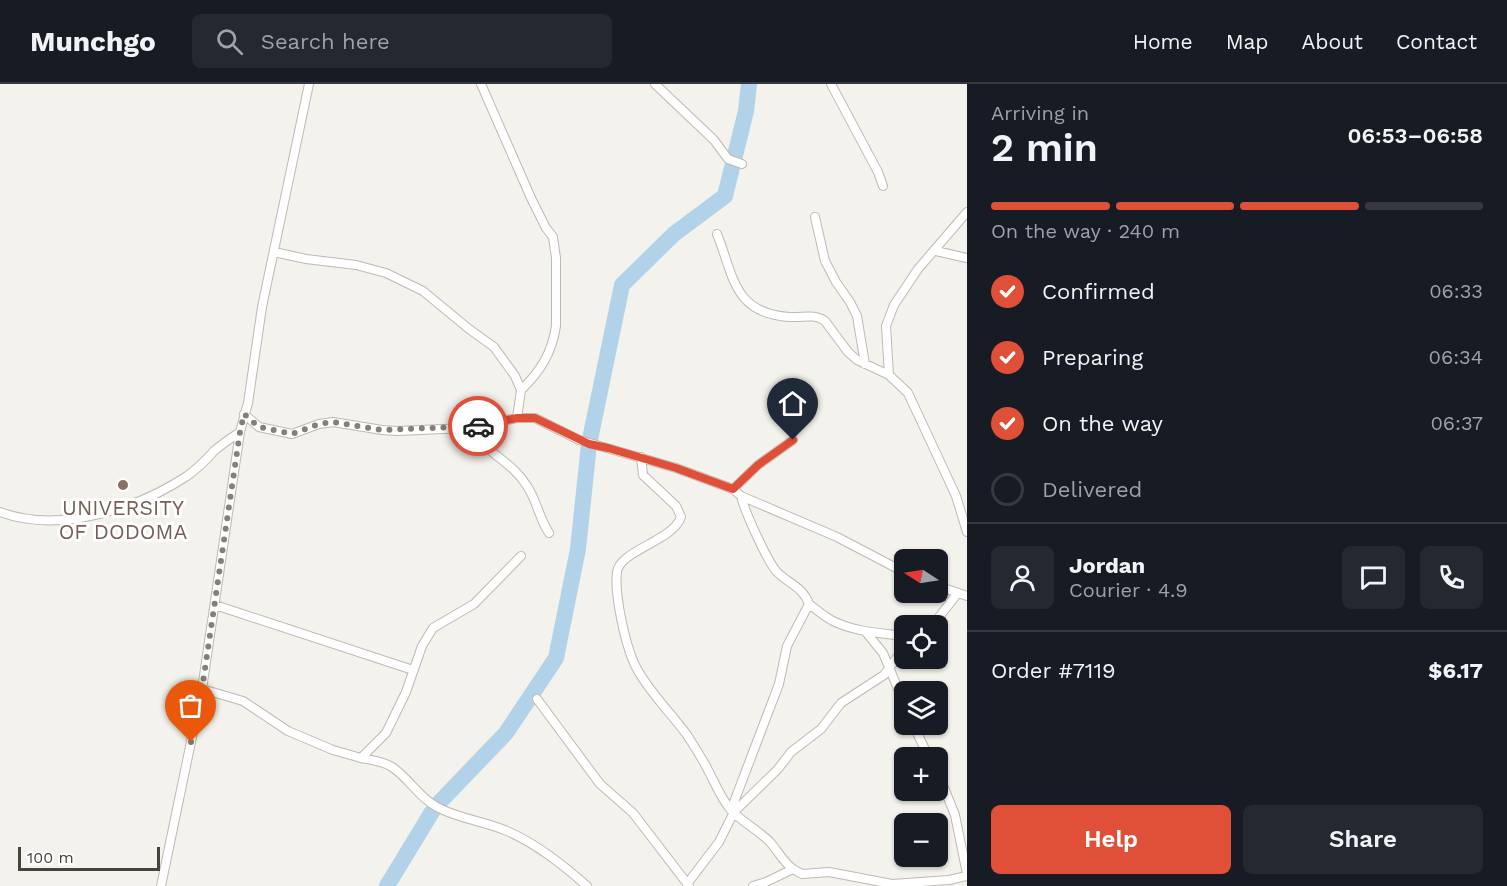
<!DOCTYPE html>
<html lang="en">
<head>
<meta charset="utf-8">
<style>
	:root { --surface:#171b24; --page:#242831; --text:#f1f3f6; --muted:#9ea1a6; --line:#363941; --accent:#e04f37 }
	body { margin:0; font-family:"Work Sans",sans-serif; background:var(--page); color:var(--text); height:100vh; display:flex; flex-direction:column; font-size:22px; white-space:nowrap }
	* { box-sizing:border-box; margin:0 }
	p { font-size:20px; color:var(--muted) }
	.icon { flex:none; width:33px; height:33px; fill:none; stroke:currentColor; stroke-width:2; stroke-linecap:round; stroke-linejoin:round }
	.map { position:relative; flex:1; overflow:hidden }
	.side { display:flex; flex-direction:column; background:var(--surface); width:540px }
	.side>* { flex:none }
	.needle { width:39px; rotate:282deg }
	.controls { position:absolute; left:894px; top:465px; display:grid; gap:12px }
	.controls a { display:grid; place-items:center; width:54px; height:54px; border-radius:9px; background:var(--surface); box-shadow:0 2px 4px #0004; font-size:30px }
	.scale { position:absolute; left:18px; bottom:15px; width:142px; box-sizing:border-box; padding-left:6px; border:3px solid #48423a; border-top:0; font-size:16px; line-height:21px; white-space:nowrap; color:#48423a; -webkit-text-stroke:4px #fff; paint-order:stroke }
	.pin { position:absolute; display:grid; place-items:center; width:51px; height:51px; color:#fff; margin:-62px -26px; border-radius:50% 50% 50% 0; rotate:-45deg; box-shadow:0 0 6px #0007 }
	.pin .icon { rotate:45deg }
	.courier { position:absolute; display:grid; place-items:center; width:60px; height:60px; margin:-30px; border:4px solid #e04f37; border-radius:50%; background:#fff; color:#222; box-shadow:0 2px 8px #0007 }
	.summary em { font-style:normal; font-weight:600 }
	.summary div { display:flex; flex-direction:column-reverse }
	.summary { display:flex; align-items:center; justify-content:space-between; height:102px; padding:0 24px }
	h1 { font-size:39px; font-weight:600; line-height:45px }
	.bar { display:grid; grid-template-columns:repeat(4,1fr); gap:9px 6px; align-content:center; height:72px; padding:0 24px }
	.bar i { height:8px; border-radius:4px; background:var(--line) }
	.bar .active { background:var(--accent) }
	.bar p { grid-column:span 4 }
	.line { display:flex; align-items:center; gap:15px; padding:0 24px; border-top:2px solid var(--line) }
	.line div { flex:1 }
	.round { display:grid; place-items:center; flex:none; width:63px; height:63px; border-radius:9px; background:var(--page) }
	ol { padding:0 24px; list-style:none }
	li { display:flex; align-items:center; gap:18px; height:66px }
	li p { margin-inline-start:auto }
	li .icon { padding:6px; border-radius:50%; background:var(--accent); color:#fff; stroke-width:4 }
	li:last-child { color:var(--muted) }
	li i { width:33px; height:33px; border:3px solid var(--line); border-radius:50% }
	.button { display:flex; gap:12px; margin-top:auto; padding:12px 24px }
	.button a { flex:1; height:69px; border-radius:9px; background:var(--accent); color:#fff; font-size:24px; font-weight:600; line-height:69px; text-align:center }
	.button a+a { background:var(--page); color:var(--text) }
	header { display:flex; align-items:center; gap:36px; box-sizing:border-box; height:84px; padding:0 30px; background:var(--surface); border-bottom:2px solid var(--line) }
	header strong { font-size:28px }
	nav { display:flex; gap:33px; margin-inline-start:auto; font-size:21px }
	.search { width:420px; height:54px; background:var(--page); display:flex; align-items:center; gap:15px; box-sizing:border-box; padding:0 21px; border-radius:9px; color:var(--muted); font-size:22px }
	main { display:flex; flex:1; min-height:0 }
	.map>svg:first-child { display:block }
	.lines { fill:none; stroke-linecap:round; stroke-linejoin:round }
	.river { stroke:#b1d2e9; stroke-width:16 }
	.minor-casing { stroke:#bfb9b0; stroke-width:10 }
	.minor { stroke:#fff; stroke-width:8 }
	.done { stroke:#848078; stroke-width:6; stroke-dasharray:0 10.8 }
	.route { stroke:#e04f37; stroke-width:8 }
	.education-dot { fill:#8d6e63; stroke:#fff; stroke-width:2 }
	.labels { text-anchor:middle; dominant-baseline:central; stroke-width:6; stroke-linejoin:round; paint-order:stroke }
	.education-label { font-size:21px; fill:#785e54; stroke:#fff }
</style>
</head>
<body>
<header>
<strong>Munchgo</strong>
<div class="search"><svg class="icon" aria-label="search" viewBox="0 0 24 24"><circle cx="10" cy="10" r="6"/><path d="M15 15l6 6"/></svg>Search here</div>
<nav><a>Home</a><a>Map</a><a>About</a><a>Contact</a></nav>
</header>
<main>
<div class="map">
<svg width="967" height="802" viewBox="0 0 967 802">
	<rect width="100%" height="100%" fill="#f4f2ec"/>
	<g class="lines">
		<path class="river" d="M387,802L435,723L506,649L556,574L578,465L589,360L622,201L674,150L725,112L746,27L749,0"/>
		<g class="minor-casing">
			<path id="minor" d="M481,0L531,114L546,144L553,153L556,174V242C552,269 540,288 521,306
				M655,0L714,56L728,75L742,80
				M831,0L878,88L883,102
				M815,133L825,177L836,198L850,218L857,232L865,280
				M717,150C734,192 733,229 789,233C803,234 814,229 825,237L848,268L857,276L889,291L908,309L956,412L967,448
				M936,167L967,174
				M274,168L306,175L356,181L386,189L423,207L469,245L494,263L515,292L521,306L517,334
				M889,291L886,242L894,221L918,185L967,128
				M244,330L259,343L292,350L319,340L333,338L382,346L397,347L467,344L517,334H535L579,356L676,384L733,405L741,412L837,453L904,488
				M467,344C474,350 479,357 486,363C501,376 517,385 527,402C537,417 539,434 549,449
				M641,373L643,391L676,422L681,433C673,457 620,466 617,488C614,511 626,565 637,585C650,609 671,629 687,651C694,662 702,674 708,686C715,699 721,715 731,726C742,738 758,746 770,758C778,767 783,778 793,785
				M733,405L758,381L793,356
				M0,428C59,450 137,425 187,392C197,385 206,376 214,367C222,360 231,354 240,348
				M938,502L967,512
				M809,520C817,526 825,533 833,537C855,548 881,549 904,552
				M215,521L413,586
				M932,542L957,510
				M865,547L883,569L904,619
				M202,605L243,617L288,647L333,666L361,674L386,649L406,608L422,562L433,544L474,520L521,472
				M537,615L600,700L633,729L689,802
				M913,640L929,674
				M361,674C371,676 383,677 392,683C409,694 418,713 437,723C459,735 484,737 507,747C537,760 563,781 587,802
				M938,689L955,731L967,790
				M731,726L779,600L787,562L809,520C803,503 789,500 777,488C767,477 745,428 741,412
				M687,800L719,758L734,728L778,685L791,668L821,645L841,619L884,591L904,564
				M161,802L202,605L240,348L248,319L262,223L309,0
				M753,802L766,798L793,785L802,790L829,788L892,800L949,796L967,792"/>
		</g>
		<use href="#minor" class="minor"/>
	</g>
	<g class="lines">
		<path class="done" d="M191,658L202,605L240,348L244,330L259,343L292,350L319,340L333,338L382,346L478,342"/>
		<path class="route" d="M478,342L517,334H535L589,360L608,364L676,384L733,405L758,381L793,356"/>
	</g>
	<circle class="education-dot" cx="123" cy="401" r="6"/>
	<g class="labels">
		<g class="education-label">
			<text x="123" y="423">UNIVERSITY<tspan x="123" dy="24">OF DODOMA</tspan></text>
		</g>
	</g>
</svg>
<div class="controls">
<a><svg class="needle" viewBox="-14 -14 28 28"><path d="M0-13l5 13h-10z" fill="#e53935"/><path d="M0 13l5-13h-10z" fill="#9ea1a6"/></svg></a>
<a><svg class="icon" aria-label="locate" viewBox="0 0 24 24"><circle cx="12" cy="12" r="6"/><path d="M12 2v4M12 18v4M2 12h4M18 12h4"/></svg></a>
<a><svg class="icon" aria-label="layers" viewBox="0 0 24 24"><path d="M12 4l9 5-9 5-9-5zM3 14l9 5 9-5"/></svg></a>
<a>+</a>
<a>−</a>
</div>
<div class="scale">100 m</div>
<div class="pin" style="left:191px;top:658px;background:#ea580c"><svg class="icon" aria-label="bag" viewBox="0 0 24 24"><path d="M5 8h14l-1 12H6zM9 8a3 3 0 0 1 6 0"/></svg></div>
<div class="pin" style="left:793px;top:356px;background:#1f2937"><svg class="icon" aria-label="home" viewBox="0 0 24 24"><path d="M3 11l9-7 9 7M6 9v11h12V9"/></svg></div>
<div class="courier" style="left:478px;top:342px"><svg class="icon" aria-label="car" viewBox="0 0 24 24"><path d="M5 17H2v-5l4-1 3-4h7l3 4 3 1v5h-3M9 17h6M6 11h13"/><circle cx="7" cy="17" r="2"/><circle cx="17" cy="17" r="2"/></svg></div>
</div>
<section class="side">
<div class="summary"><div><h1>2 min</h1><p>Arriving in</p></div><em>06:53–06:58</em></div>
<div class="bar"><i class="active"></i><i class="active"></i><i class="active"></i><i></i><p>On the way · 240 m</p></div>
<ol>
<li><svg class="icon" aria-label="check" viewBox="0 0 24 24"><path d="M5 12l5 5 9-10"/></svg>Confirmed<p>06:33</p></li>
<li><svg class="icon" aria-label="check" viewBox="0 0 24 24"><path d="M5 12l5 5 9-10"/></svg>Preparing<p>06:34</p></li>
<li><svg class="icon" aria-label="check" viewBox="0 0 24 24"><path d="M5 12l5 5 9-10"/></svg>On the way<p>06:37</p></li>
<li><i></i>Delivered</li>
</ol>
<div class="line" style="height:108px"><a class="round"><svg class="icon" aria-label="person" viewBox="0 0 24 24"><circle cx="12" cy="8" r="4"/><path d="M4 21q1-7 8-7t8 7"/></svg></a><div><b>Jordan</b><p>Courier · 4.9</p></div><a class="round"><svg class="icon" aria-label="chat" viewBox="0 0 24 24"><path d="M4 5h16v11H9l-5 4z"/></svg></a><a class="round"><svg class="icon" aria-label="phone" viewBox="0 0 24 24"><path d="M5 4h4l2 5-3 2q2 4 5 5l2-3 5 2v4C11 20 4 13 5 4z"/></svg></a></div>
<div class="line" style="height:78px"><div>Order #7119</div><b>$6.17</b></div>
<div class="button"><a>Help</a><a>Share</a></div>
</section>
</main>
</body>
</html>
